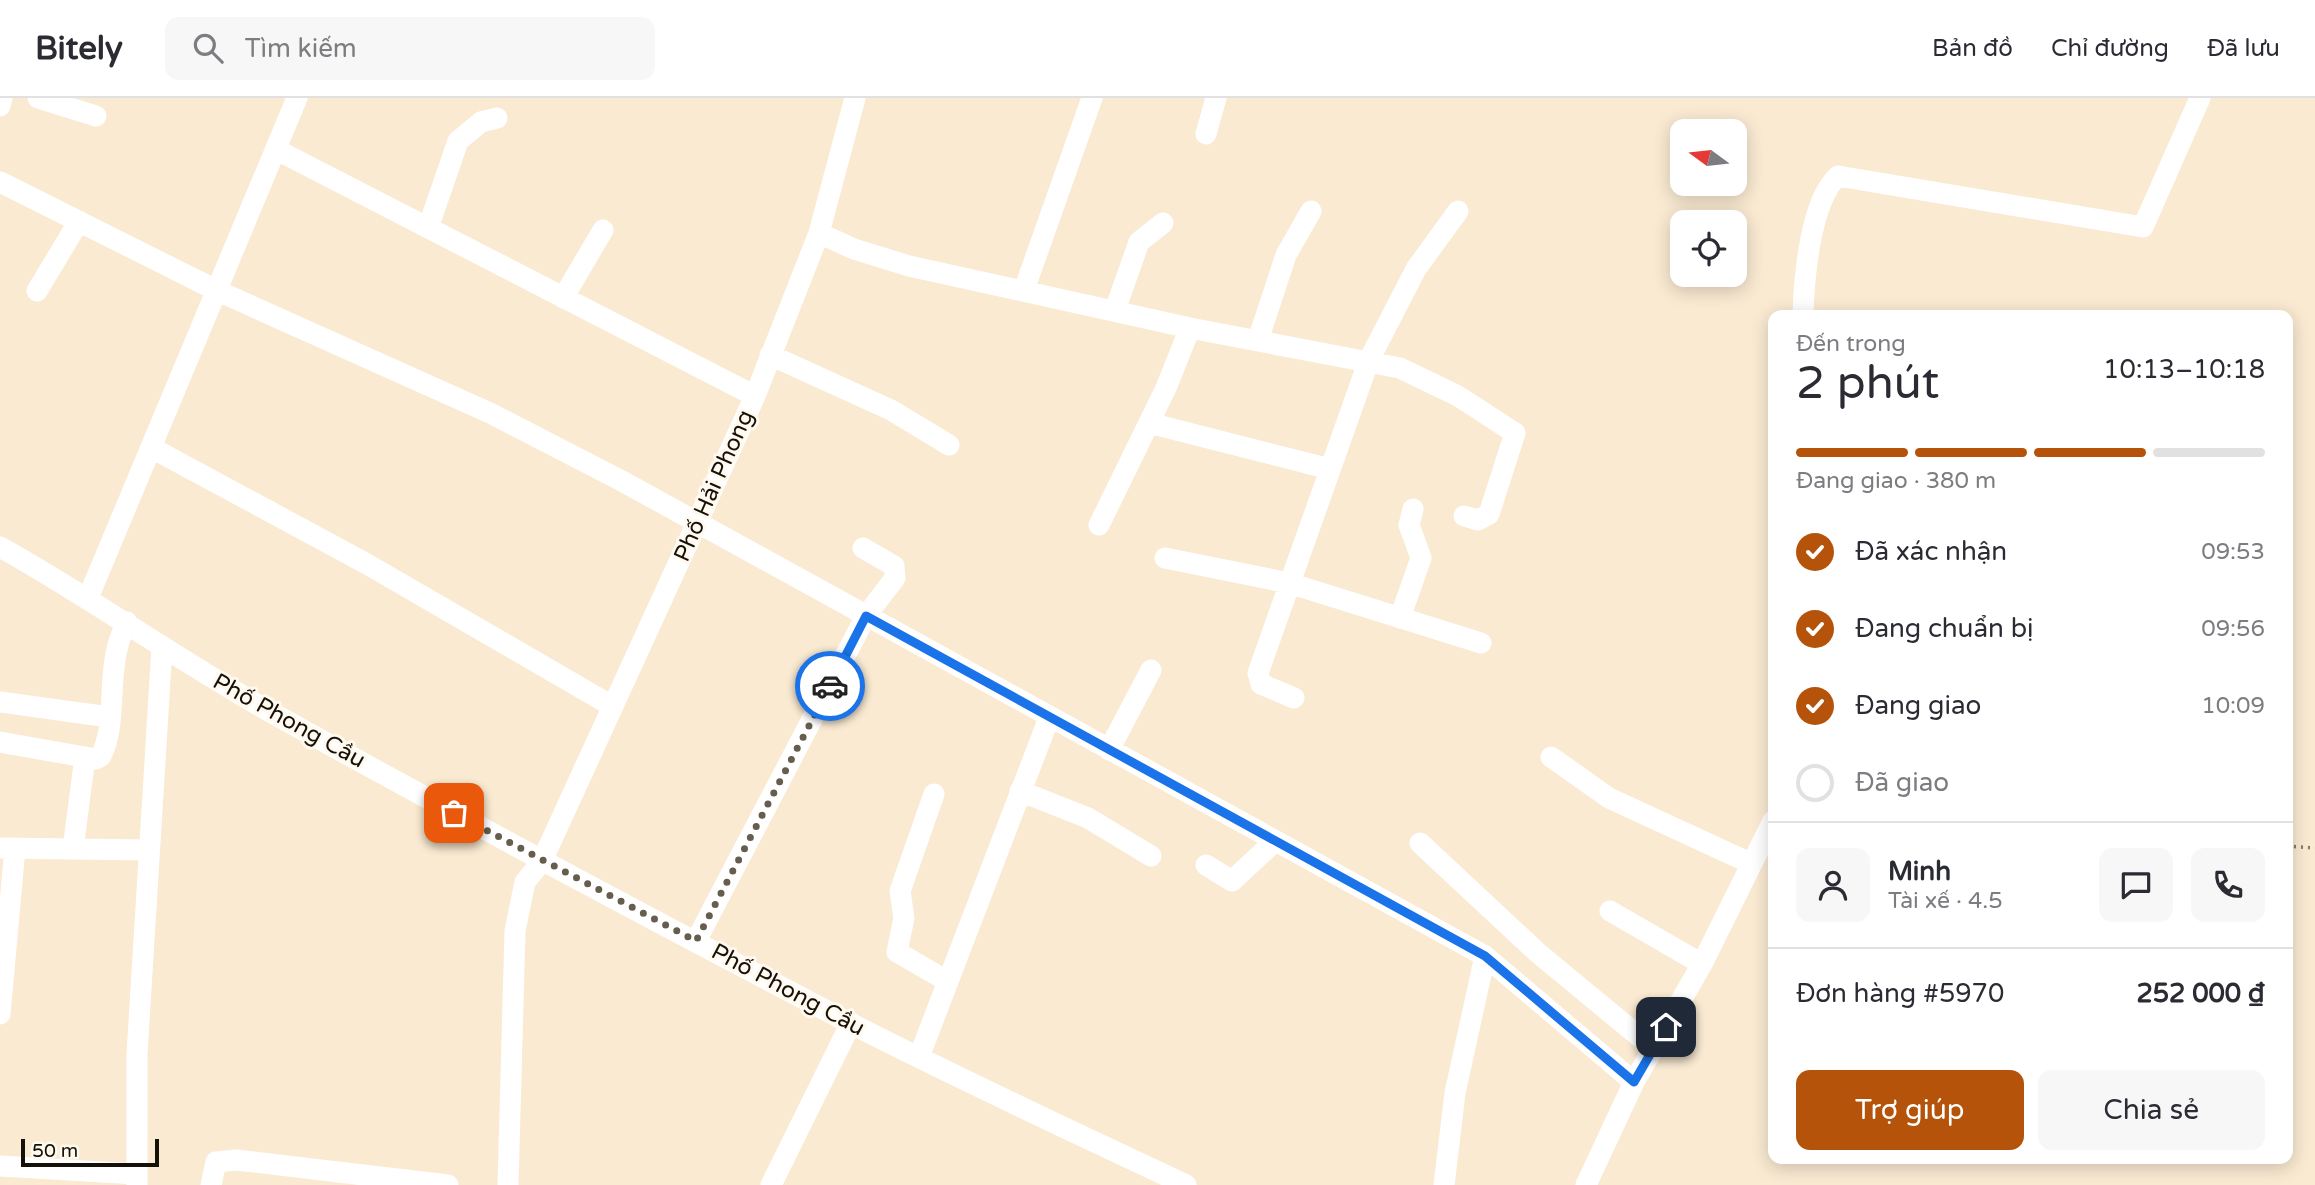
<!DOCTYPE html>
<html lang="vi">
<head>
<meta charset="utf-8">
<style>
	:root { --surface:#fff; --page:#f7f7f7; --text:#2b2b33; --muted:#7c7c81; --line:#e1e1e2; --accent:#b45309 }
	body { margin:0; font-family:"Varela Round",sans-serif; background:var(--page); color:var(--text); height:100vh; display:flex; flex-direction:column; font-size:26px; white-space:nowrap }
	* { box-sizing:border-box; margin:0 }
	p { font-size:23px; color:var(--muted) }
	.icon { flex:none; width:38px; height:38px; fill:none; stroke:currentColor; stroke-width:2; stroke-linecap:round; stroke-linejoin:round }
	.map { position:relative; flex:1; overflow:hidden }
	.sheet { position:absolute; left:1768px; top:212px; width:525px; height:854px; display:flex; flex-direction:column; background:var(--surface); border-radius:14px; box-shadow:0 4px 18px #0003 }
	.sheet>* { flex:none }
	.needle { width:46px; rotate:285deg }
	.fabs { position:absolute; left:1670px; top:21px; display:grid; gap:14px }
	.fabs a { display:grid; place-items:center; width:77px; height:77px; border-radius:14px; background:var(--surface); box-shadow:0 4px 18px #0003; font-size:35px }
	.scale { position:absolute; left:21px; bottom:18px; width:138px; box-sizing:border-box; padding-left:7px; border:4px solid #161108; border-top:0; font-size:19px; line-height:24px; white-space:nowrap; color:#161108; -webkit-text-stroke:5px #fff9ef; paint-order:stroke }
	.pin { position:absolute; display:grid; place-items:center; width:60px; height:60px; color:#fff; margin:-30px; border-radius:14px; box-shadow:0 4px 10px #0006 }
	.courier { position:absolute; display:grid; place-items:center; width:70px; height:70px; margin:-35px; border:5px solid #1a73e8; border-radius:50%; background:#fff; color:#222; box-shadow:0 2px 9px #0007 }
	.head em { font-style:normal; font-weight:600 }
	.head div { display:flex; flex-direction:column-reverse }
	.head { display:flex; align-items:center; justify-content:space-between; height:119px; padding:0 28px }
	h1 { font-size:46px; font-weight:600; line-height:52px }
	.bar { display:grid; grid-template-columns:repeat(4,1fr); gap:10px 7px; align-content:center; height:84px; padding:0 28px }
	.bar i { height:9px; border-radius:5px; background:var(--line) }
	.bar .on { background:var(--accent) }
	.bar p { grid-column:span 4 }
	.line { display:flex; align-items:center; gap:18px; padding:0 28px; border-top:2px solid var(--line) }
	.line div { flex:1 }
	.round { display:grid; place-items:center; flex:none; width:74px; height:74px; border-radius:14px; background:var(--page) }
	ol { padding:0 28px; list-style:none }
	li { display:flex; align-items:center; gap:21px; height:77px }
	li p { margin-inline-start:auto }
	li .icon { padding:7px; border-radius:50%; background:var(--accent); color:#fff; stroke-width:4 }
	li:last-child { color:var(--muted) }
	li i { width:38px; height:38px; border:4px solid var(--line); border-radius:50% }
	.primary-button { display:flex; gap:14px; margin-top:auto; padding:14px 28px }
	.primary-button a { flex:1; height:80px; border-radius:14px; background:var(--accent); color:#fff; font-size:28px; font-weight:600; line-height:80px; text-align:center }
	.primary-button a+a { background:var(--page); color:var(--text) }
	header { display:flex; align-items:center; gap:42px; box-sizing:border-box; height:98px; padding:0 35px; background:var(--surface); border-bottom:2px solid var(--line) }
	header strong { font-size:33px }
	nav { display:flex; gap:38px; margin-inline-start:auto; font-size:24px }
	.search { width:490px; height:63px; background:var(--page); display:flex; align-items:center; gap:18px; box-sizing:border-box; padding:0 24px; border-radius:14px; color:var(--muted); font-size:26px }
	.map>svg:first-child { display:block }
	.lines { fill:none; stroke-linecap:round; stroke-linejoin:round }
	.path { stroke:#837968; stroke-width:3.5; stroke-dasharray:2 5; stroke-linecap:butt }
	.minor { stroke:#fff; stroke-width:21 }
	.done { stroke:#665d4f; stroke-width:7; stroke-dasharray:0 12.6 }
	.route { stroke:#1a73e8; stroke-width:9 }
	.labels { text-anchor:middle; dominant-baseline:central; stroke-width:6; stroke-linejoin:round; paint-order:stroke }
	.street-label { font-size:23px; fill:#161108; stroke:#fff9ef }
</style>
</head>
<body>
<header>
<strong>Bitely</strong>
<div class="search"><svg class="icon" aria-label="search" viewBox="0 0 24 24"><circle cx="10" cy="10" r="6"/><path d="M15 15l6 6"/></svg>Tìm kiếm</div>
<nav><a>Bản đồ</a><a>Chỉ đường</a><a>Đã lưu</a></nav>
</header>
<div class="map">
<svg width="2315" height="1087" viewBox="0 0 2315 1087">
	<rect width="100%" height="100%" fill="#faead2"/>
	<g class="lines">
		<path class="path" d="M2287,748L2315,750"/>
		<path class="minor" d="M38,0L96,18
			M0,8L2,0
			M1206,36L1216,0
			M277,52L755,298
			M0,84L218,193L490,315L622,383L1485,858L1634,984
			M428,130L458,43L481,24L497,20
			M819,135L854,151L909,168L1190,230L1400,270L1458,298L1515,335L1489,416L1478,422L1464,418
			M1024,192L1092,0
			M37,193L79,123
			M563,200L603,132
			M1115,212L1139,144L1163,125
			M1803,217C1804,181 1810,103 1838,78L2143,129L2200,0
			M1258,242L1286,157L1311,113
			M770,257L891,312L949,347
			M1149,325L1330,371
			M152,350L367,466L612,608
			M1099,427L1166,290L1190,230
			M0,449C97,503 186,568 283,621C471,725 660,826 850,925C961,982 1074,1034 1186,1087
			M1165,460L1289,485L1481,545
			M88,500L297,0
			M1400,520L1421,460L1409,427L1413,411
			M1294,600L1261,586L1258,575L1369,262L1416,171L1458,113
			M0,604L109,619
			M0,644L96,661L101,658C120,619 103,569 127,524
			M1109,652L1151,572
			M1551,659L1609,700L1750,765
			M1020,693L1088,720L1151,758
			M934,696L900,793L904,820L897,854L947,883
			M1420,745L1538,855L1653,950
			M0,750L149,752
			M73,751L85,659
			M1206,767L1232,783L1274,744
			M1610,813L1702,866
			M696,843L866,518L895,480L894,468L863,450
			M0,916L15,750
			M919,959L1049,620
			M0,1068L137,1076
			M137,1087V956L162,549
			M211,1087L216,1064L237,1062L448,1087
			M508,1087L515,833L525,784L542,763L755,298L819,135L855,0
			M771,1087L851,925
			M1444,1087L1455,995L1485,858
			M1586,1087L1634,984L1702,866L1773,723"/>
	</g>
	<g class="lines">
		<path class="done" d="M454,715L696,843L830,588"/>
		<path class="route" d="M830,588L866,518L1485,858L1634,984L1666,929"/>
	</g>
	<g class="labels">
		<g class="street-label">
			<text transform="translate(714 388) rotate(-66)">Phố Hải Phong</text>
			<text transform="translate(289 623) rotate(29)">Phố Phong Cầu</text>
			<text transform="translate(788 892) rotate(28)">Phố Phong Cầu</text>
		</g>
	</g>
</svg>
<div class="fabs">
<a><svg class="needle" viewBox="-14 -14 28 28"><path d="M0-13l5 13h-10z" fill="#e53935"/><path d="M0 13l5-13h-10z" fill="#7c7c81"/></svg></a>
<a><svg class="icon" aria-label="locate" viewBox="0 0 24 24"><circle cx="12" cy="12" r="6"/><path d="M12 2v4M12 18v4M2 12h4M18 12h4"/></svg></a>
</div>
<div class="scale">50 m</div>
<div class="pin" style="left:454px;top:715px;background:#ea580c"><svg class="icon" aria-label="bag" viewBox="0 0 24 24"><path d="M5 8h14l-1 12H6zM9 8a3 3 0 0 1 6 0"/></svg></div>
<div class="pin" style="left:1666px;top:929px;background:#1f2937"><svg class="icon" aria-label="home" viewBox="0 0 24 24"><path d="M3 11l9-7 9 7M6 9v11h12V9"/></svg></div>
<div class="courier" style="left:830px;top:588px"><svg class="icon" aria-label="car" viewBox="0 0 24 24"><path d="M5 17H2v-5l4-1 3-4h7l3 4 3 1v5h-3M9 17h6M6 11h13"/><circle cx="7" cy="17" r="2"/><circle cx="17" cy="17" r="2"/></svg></div>
<section class="sheet">
<div class="head"><div><h1>2 phút</h1><p>Đến trong</p></div><em>10:13–10:18</em></div>
<div class="bar"><i class="on"></i><i class="on"></i><i class="on"></i><i></i><p>Đang giao · 380 m</p></div>
<ol>
<li><svg class="icon" aria-label="check" viewBox="0 0 24 24"><path d="M5 12l5 5 9-10"/></svg>Đã xác nhận<p>09:53</p></li>
<li><svg class="icon" aria-label="check" viewBox="0 0 24 24"><path d="M5 12l5 5 9-10"/></svg>Đang chuẩn bị<p>09:56</p></li>
<li><svg class="icon" aria-label="check" viewBox="0 0 24 24"><path d="M5 12l5 5 9-10"/></svg>Đang giao<p>10:09</p></li>
<li><i></i>Đã giao</li>
</ol>
<div class="line" style="height:126px"><a class="round"><svg class="icon" aria-label="person" viewBox="0 0 24 24"><circle cx="12" cy="8" r="4"/><path d="M4 21q1-7 8-7t8 7"/></svg></a><div><b>Minh</b><p>Tài xế · 4.5</p></div><a class="round"><svg class="icon" aria-label="chat" viewBox="0 0 24 24"><path d="M4 5h16v11H9l-5 4z"/></svg></a><a class="round"><svg class="icon" aria-label="phone" viewBox="0 0 24 24"><path d="M5 4h4l2 5-3 2q2 4 5 5l2-3 5 2v4C11 20 4 13 5 4z"/></svg></a></div>
<div class="line" style="height:91px"><div>Đơn hàng #5970</div><b>252 000 ₫</b></div>
<div class="primary-button"><a>Trợ giúp</a><a>Chia sẻ</a></div>
</section>
</div>
</body>
</html>
